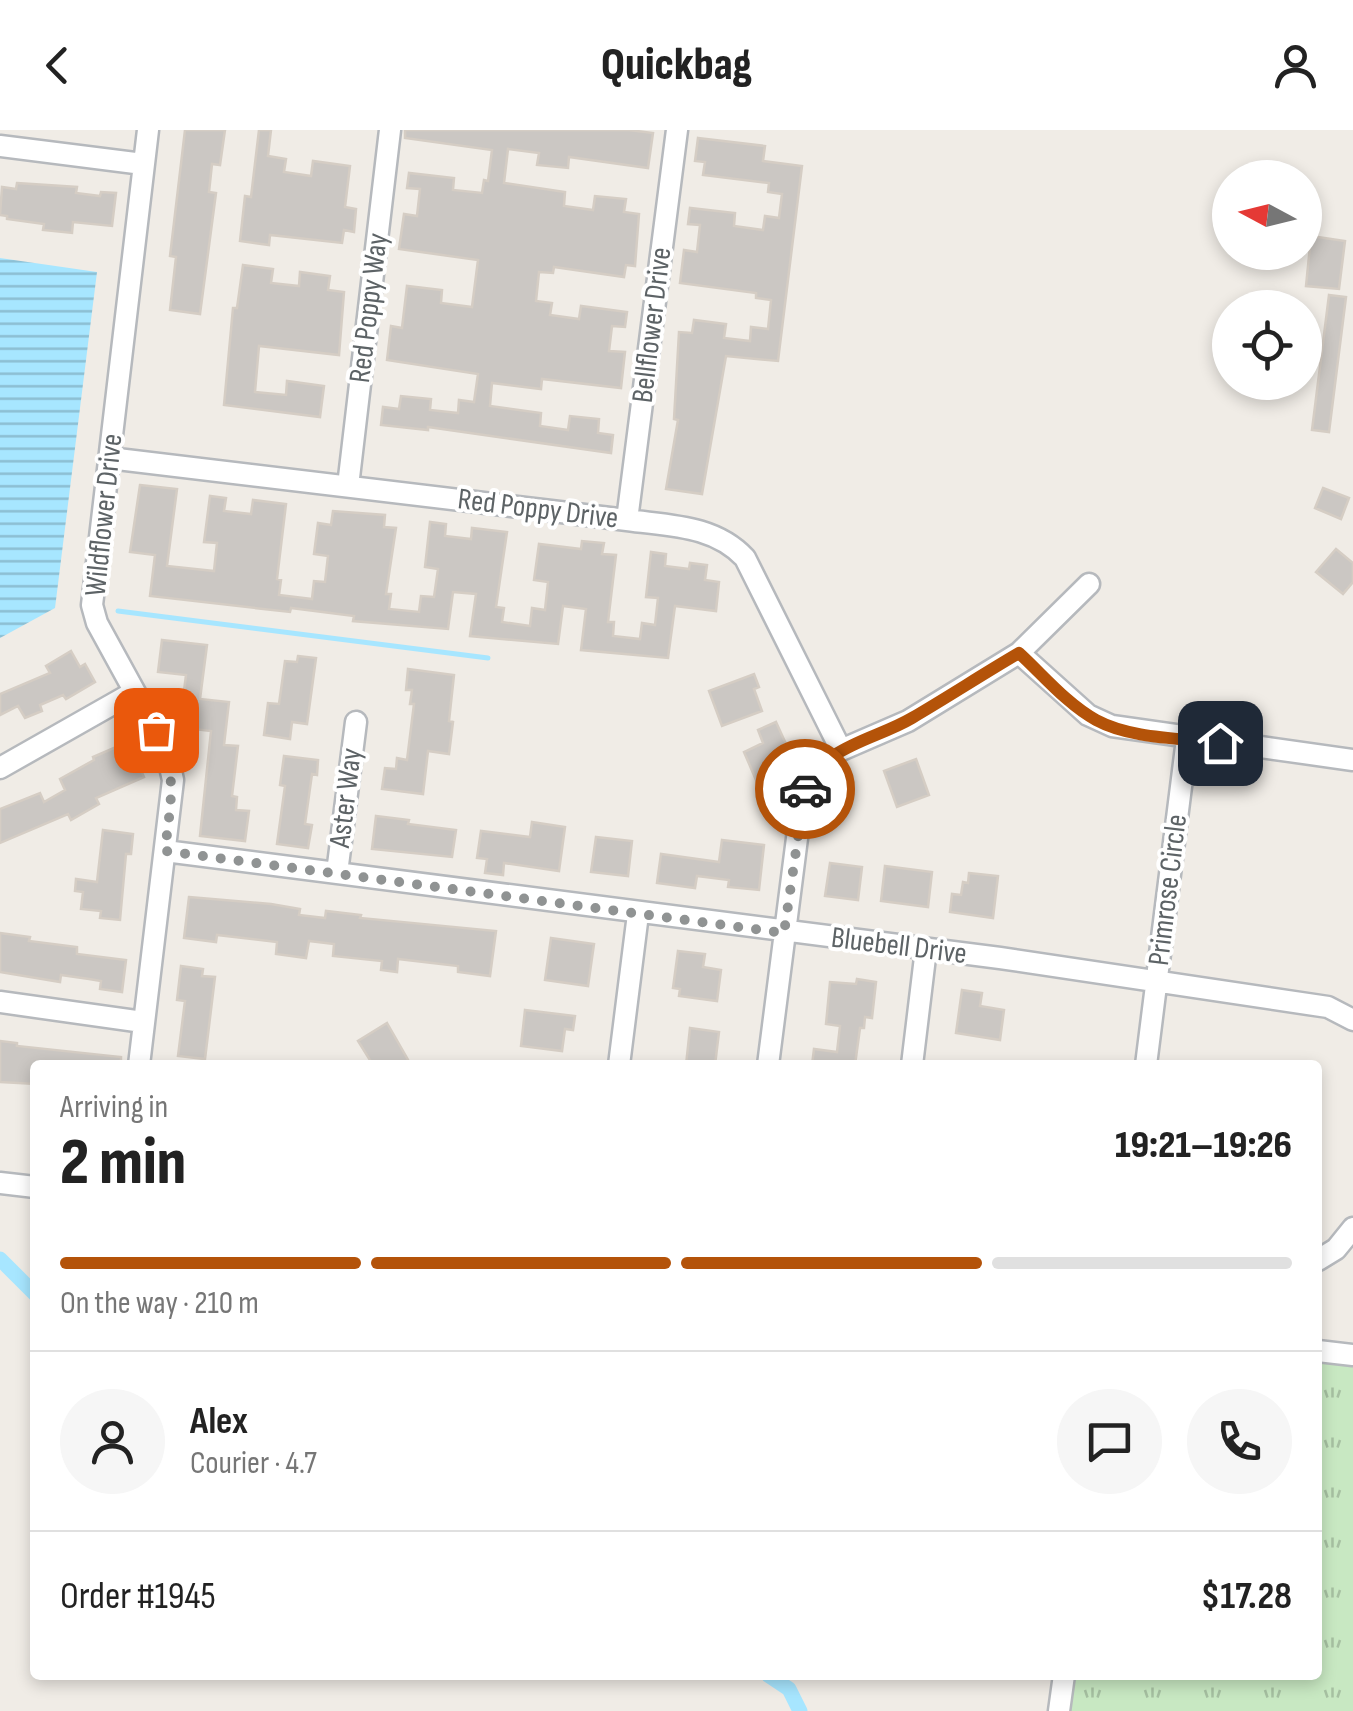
<!DOCTYPE html>
<html lang="en">
<head>
<meta charset="utf-8">
<style>
	:root { --surface:#fff; --page:#f6f6f6; --text:#222; --muted:#767676; --line:#e0e0e0; --accent:#b45309 }
	body { margin:0; font-family:"Sofia Sans Condensed",sans-serif; background:var(--page); color:var(--text); height:100vh; display:flex; flex-direction:column; font-size:38px; white-space:nowrap }
	* { box-sizing:border-box; margin:0 }
	p { font-size:32px; color:var(--muted) }
	.icon { flex:none; width:55px; height:55px; fill:none; stroke:currentColor; stroke-width:2; stroke-linecap:round; stroke-linejoin:round }
	.map { position:relative; flex:1; overflow:hidden }
	.drawer { position:absolute; left:30px; top:930px; width:1292px; height:620px; display:flex; flex-direction:column; background:var(--surface); border-radius:10px; box-shadow:0 5px 15px #0003 }
	.drawer>* { flex:none }
	.needle { width:65px; rotate:277deg }
	.fabs { position:absolute; left:1212px; top:30px; display:grid; gap:20px }
	.fabs a { display:grid; place-items:center; width:110px; height:110px; border-radius:50%; background:var(--surface); box-shadow:0 5px 15px #0003; font-size:50px }
	.pin { position:absolute; display:grid; place-items:center; width:85px; height:85px; color:#fff; margin:-42px; border-radius:20px; box-shadow:0 5px 15px #0006 }
	.courier { position:absolute; display:grid; place-items:center; width:100px; height:100px; margin:-50px; border:8px solid #b45309; border-radius:50%; background:#fff; color:#222; box-shadow:0 2px 12px #0007 }
	.overview em { font-style:normal; font-weight:800 }
	.overview div { display:flex; flex-direction:column-reverse }
	.overview { display:flex; align-items:center; justify-content:space-between; height:170px; padding:0 30px }
	h1 { font-size:65px; font-weight:800; line-height:75px }
	.bar { display:grid; grid-template-columns:repeat(4,1fr); gap:15px 10px; align-content:center; height:120px; padding:0 30px }
	.bar i { height:12px; border-radius:8px; background:var(--line) }
	.bar .current { background:var(--accent) }
	.bar p { grid-column:span 4 }
	.line { display:flex; align-items:center; gap:25px; padding:0 30px; border-top:2px solid var(--line) }
	.line div { flex:1 }
	.round { display:grid; place-items:center; flex:none; width:105px; height:105px; border-radius:52px; background:var(--page) }
	header { display:flex; justify-content:space-between; align-items:center; height:130px; padding:0 30px; background:var(--surface); font-size:45px; font-weight:800 }
	.map>svg:first-child { display:block }
	.grass { fill:url(#grass-tufts) }
	.water { fill:url(#water-rules) }
	.lines { fill:none; stroke-linecap:round; stroke-linejoin:round }
	.stream { stroke:#a7e6ff; stroke-width:5 }
	.canal { stroke:#a7e6ff; stroke-width:15 }
	.building { fill:#cbc7c3; stroke:#d5cdc4; stroke-width:2.5 }
	.minor-casing { stroke:#b6b9bd; stroke-width:25 }
	.minor { stroke:#fff; stroke-width:20 }
	.done { stroke:#909393; stroke-width:10; stroke-dasharray:0 18 }
	.route { stroke:#b45309; stroke-width:12 }
	.labels { text-anchor:middle; dominant-baseline:central; stroke-width:8; stroke-linejoin:round; paint-order:stroke }
	.street-label { font-size:30px; fill:#5d6366; stroke:#fff }
</style>
</head>
<body>
<header><svg class="icon" aria-label="back" viewBox="0 0 24 24"><path d="M15 5l-7 7 7 7"/></svg>Quickbag<svg class="icon" aria-label="person" viewBox="0 0 24 24"><circle cx="12" cy="8" r="4"/><path d="M4 21q1-7 8-7t8 7"/></svg></header>
<div class="map">
<svg width="1353" height="1581" viewBox="0 0 1353 1581">
	<defs>
		<pattern id="grass-tufts" width="24" height="20" patternUnits="userSpaceOnUse" patternTransform="scale(2.5)"><rect width="24" height="20" fill="#c8e8c2"/><path d="M3 7l-1-3M5 7V3M7 7l1-3M15 17l-1-3M17 17v-4M19 17l1-3" fill="none" stroke="#a6c0a1"/></pattern>
		<pattern id="water-rules" width="6" height="5" patternUnits="userSpaceOnUse" patternTransform="scale(2.5)"><rect width="6" height="5" fill="#a7e6ff"/><path d="M0 2.5h6" fill="none" stroke="#8bbed2"/></pattern>
	</defs>
	<rect width="100%" height="100%" fill="#f0ece6"/>
	<path class="grass" d="M1318,1220L1353,1224V1581H1070L1075,1545H1318Z"/>
	<path class="water" d="M0,128L97,142L55,478L0,508Z"/>
	<g class="lines">
		<path class="stream" d="M118,481L488,528"/>
		<path class="canal" d="M0,1129L35,1164
			M768,1545L789,1559L800,1581"/>
	</g>
	<path class="building" d="M185,0H225L220,35L212,34L209,62L216,63L200,184L170,180L176,127L170,126Z
		M259,0H271L268,26L286,29L284,42L311,46L313,31L350,36L345,77L356,79L354,102L344,100L342,113L270,105L269,115L240,111L245,66L251,67Z
		M405,0H629L653,3L648,38L569,27L568,38L537,35L539,23L508,19L504,53L565,62L564,76L593,80L595,66L626,69L624,82L639,84L635,136L626,135L624,147L554,137L553,143L539,142L536,171L552,173L550,185L579,189L581,176L627,182L625,197L612,196L609,221L625,222L621,258L542,249L541,259L492,253L490,276L541,283L540,296L568,300L570,286L599,289L598,303L613,305L611,323L428,297V300L381,295L383,277L399,279L401,266L431,269L430,280L458,283L459,270L474,272L478,244L387,230L391,196L402,198L407,156L442,160L441,173L472,177L478,130L399,119L404,84L417,86L420,59L407,58L409,43L454,48L453,60L482,63L484,50L488,51L492,20L405,8Z
		M698,8L765,16L763,31L802,36L778,231L726,226L702,364L666,359L678,290L674,289L679,202L692,203L694,190L726,194L724,208L750,211L751,197L768,199L771,170L756,168V163L680,153L684,120L697,122L700,95L688,94L690,78L735,83L734,96L763,100L765,86L779,88L782,64L768,62L769,53L703,45L705,32L695,31Z
		M17,53L77,57L76,63L100,66L101,62L116,63L112,96L73,92L72,103L43,100L44,94L7,89V86L0,85L2,57L16,59Z
		M1311,106L1345,111L1339,159L1306,156Z
		M243,135L273,139L271,153L299,156L300,142L330,146L328,160L344,162L339,225L259,216L255,262L286,265L287,251L324,256L320,287L224,275L233,178H237Z
		M1329,165L1346,167L1329,302L1312,300Z
		M140,355L177,359L167,436L214,441L217,413L204,412L210,366L226,368L224,381L251,384L253,370L286,374L277,449L281,450L279,465L312,469L314,451L325,452L328,426L314,424L318,393L331,395L333,381L385,385L384,397L396,398L386,464H391L389,479L419,482L421,466L434,467L438,439L425,437L430,392L446,394L445,406L471,409L472,398L507,402L496,477L504,478L502,492L530,496L532,478L545,480L548,452L534,450L539,414L581,419L582,411L604,413L602,424L616,425L608,492H614L613,506L640,509L642,493L655,495L658,468L646,467L651,422L666,424L665,436L689,439L690,433L707,435L705,450L719,452L716,481L675,476L668,528L581,520L586,479L563,476L558,514L470,506L476,464L453,462L448,499L353,491L354,486L291,478L290,482L150,466L155,425L130,422Z
		M1323,358L1349,368L1341,389L1315,378Z
		M1336,419L1353,433V452L1343,464L1316,442Z
		M162,510L207,515L200,569L229,572L224,615L238,616L232,666L237,667L236,680L249,681L245,711L200,706L211,601L185,598L186,585H181L186,545L158,542Z
		M71,521L80,537L85,534L95,552L66,569L63,565L40,575L42,581L25,588L18,576L0,585V564L50,543L46,536Z
		M298,526L316,528L307,594L292,592L290,609L264,605L268,573L279,574L285,531L297,532Z
		M408,539L454,545L449,591L453,592L449,624L428,621L423,664L382,659L385,638L396,639L397,628L407,630L414,574H410L412,560H406Z
		M754,544L759,557L754,559L762,581L722,596L709,561Z
		M776,592L791,625L787,626L791,635L756,650L744,622L763,613L758,600Z
		M128,612L144,647L96,668L99,674L71,690L68,684L0,713V679L40,663L44,672L65,660L60,649L94,630L93,627Z
		M284,626L318,630L317,645L312,644L305,694L312,695L308,718L277,714L285,656L280,655Z
		M916,629L929,665L897,677L884,641Z
		M376,686L409,690L408,694L456,700L452,727L372,719Z
		M532,692L565,697L559,741L504,733L503,745L485,743L487,729L477,728L481,701L530,707Z
		M103,700L133,704L131,724H126L120,790L100,788L101,781L81,779L83,762L75,761L76,749L97,752Z
		M596,707L632,711L628,746L591,742Z
		M722,710L764,715L759,760L728,757L729,750L697,746L695,758L657,753L661,724L719,732Z
		M830,733L862,737L858,770L825,766Z
		M885,736L932,742L928,777L881,771Z
		M969,743L998,746L993,788L950,782L952,764L961,765L963,752L968,753Z
		M189,767L271,774L300,779L299,785L325,788L326,781L361,785L360,788L496,801L490,846L458,842V836L398,829L397,842L381,840L382,831L333,826L334,814L309,811L306,828L276,824L277,812L217,805L216,812L184,808Z
		M0,803L30,807L29,811L77,817V824L126,830L122,862L100,859L101,851L89,849L61,845L60,852L0,842Z
		M551,808L594,814L588,856L545,850Z
		M678,821L705,824L703,837L721,840L717,871L679,866L680,859L673,858Z
		M181,836L203,839L202,846L215,847L205,929L178,926L185,871L177,870Z
		M857,849L876,852L872,888L865,887L864,898H860L855,935H812L814,919L837,922L840,896L826,894L830,852L856,854Z
		M962,860L982,863L980,876L1004,880L1000,910L956,903Z
		M525,880L575,886L573,900L565,899L562,921L521,916Z
		M387,893L411,935H373L358,911Z
		M690,898L719,902L715,935H686Z
		M0,911L17,913V916L121,927V935H35V954L0,952Z"/>
	<g class="lines">
		<g class="minor-casing">
			<path id="minor" d="M0,16L143,34
				M109,328L627,390C670,396 714,395 745,428L841,620
				M348,356L390,0
				M627,390L677,0
				M1019,523L1088,585L1112,596L1353,630
				M0,638L134,562
				M165,721L1000,828L1328,877L1353,890
				M337,743L356,592
				M0,872L143,892
				M139,935L173,650L166,619L97,493L92,475L148,0
				M619,935L638,784
				M768,935L801,677L806,656L823,633L841,620L908,591L1019,523L1089,454
				M912,935L926,819
				M1146,935L1187,609
				M0,1053L35,1057
				M1318,1130L1336,1119L1353,1098
				M1318,1221L1353,1225
				M1059,1581L1064,1545"/>
		</g>
		<use href="#minor" class="minor"/>
	</g>
	<g class="lines">
		<path class="done" d="M156,600C179,644 170,674 165,721L784,803L805,659"/>
		<path class="route" d="M805,659C825,615 875,610 912,588C948,567 983,544 1019,523C1043,545 1067,574 1096,590C1131,609 1181,608 1220,613"/>
	</g>
	<g class="labels">
		<g class="street-label">
			<text transform="translate(369 178) rotate(-83)">Red Poppy Way</text>
			<text transform="translate(652 195) rotate(-83)">Bellflower Drive</text>
			<text transform="translate(538 379) rotate(7)">Red Poppy Drive</text>
			<text transform="translate(104 385) rotate(-84)">Wildflower Drive</text>
			<text transform="translate(346 668) rotate(-83)">Aster Way</text>
			<text transform="translate(1168 760) rotate(-83)">Primrose Circle</text>
			<text transform="translate(899 816) rotate(7)">Bluebell Drive</text>
		</g>
	</g>
</svg>
<div class="fabs">
<a><svg class="needle" viewBox="-14 -14 28 28"><path d="M0-13l5 13h-10z" fill="#e53935"/><path d="M0 13l5-13h-10z" fill="#767676"/></svg></a>
<a><svg class="icon" aria-label="locate" viewBox="0 0 24 24"><circle cx="12" cy="12" r="6"/><path d="M12 2v4M12 18v4M2 12h4M18 12h4"/></svg></a>
</div>
<div class="pin" style="left:156px;top:600px;background:#ea580c"><svg class="icon" aria-label="bag" viewBox="0 0 24 24"><path d="M5 8h14l-1 12H6zM9 8a3 3 0 0 1 6 0"/></svg></div>
<div class="pin" style="left:1220px;top:613px;background:#1f2937"><svg class="icon" aria-label="home" viewBox="0 0 24 24"><path d="M3 11l9-7 9 7M6 9v11h12V9"/></svg></div>
<div class="courier" style="left:805px;top:659px"><svg class="icon" aria-label="car" viewBox="0 0 24 24"><path d="M5 17H2v-5l4-1 3-4h7l3 4 3 1v5h-3M9 17h6M6 11h13"/><circle cx="7" cy="17" r="2"/><circle cx="17" cy="17" r="2"/></svg></div>
<section class="drawer">
<div class="overview"><div><h1>2 min</h1><p>Arriving in</p></div><em>19:21–19:26</em></div>
<div class="bar"><i class="current"></i><i class="current"></i><i class="current"></i><i></i><p>On the way · 210 m</p></div>
<div class="line" style="height:180px"><a class="round"><svg class="icon" aria-label="person" viewBox="0 0 24 24"><circle cx="12" cy="8" r="4"/><path d="M4 21q1-7 8-7t8 7"/></svg></a><div><b>Alex</b><p>Courier · 4.7</p></div><a class="round"><svg class="icon" aria-label="chat" viewBox="0 0 24 24"><path d="M4 5h16v11H9l-5 4z"/></svg></a><a class="round"><svg class="icon" aria-label="phone" viewBox="0 0 24 24"><path d="M5 4h4l2 5-3 2q2 4 5 5l2-3 5 2v4C11 20 4 13 5 4z"/></svg></a></div>
<div class="line" style="height:130px"><div>Order #1945</div><b>$17.28</b></div>
</section>
</div>
</body>
</html>
